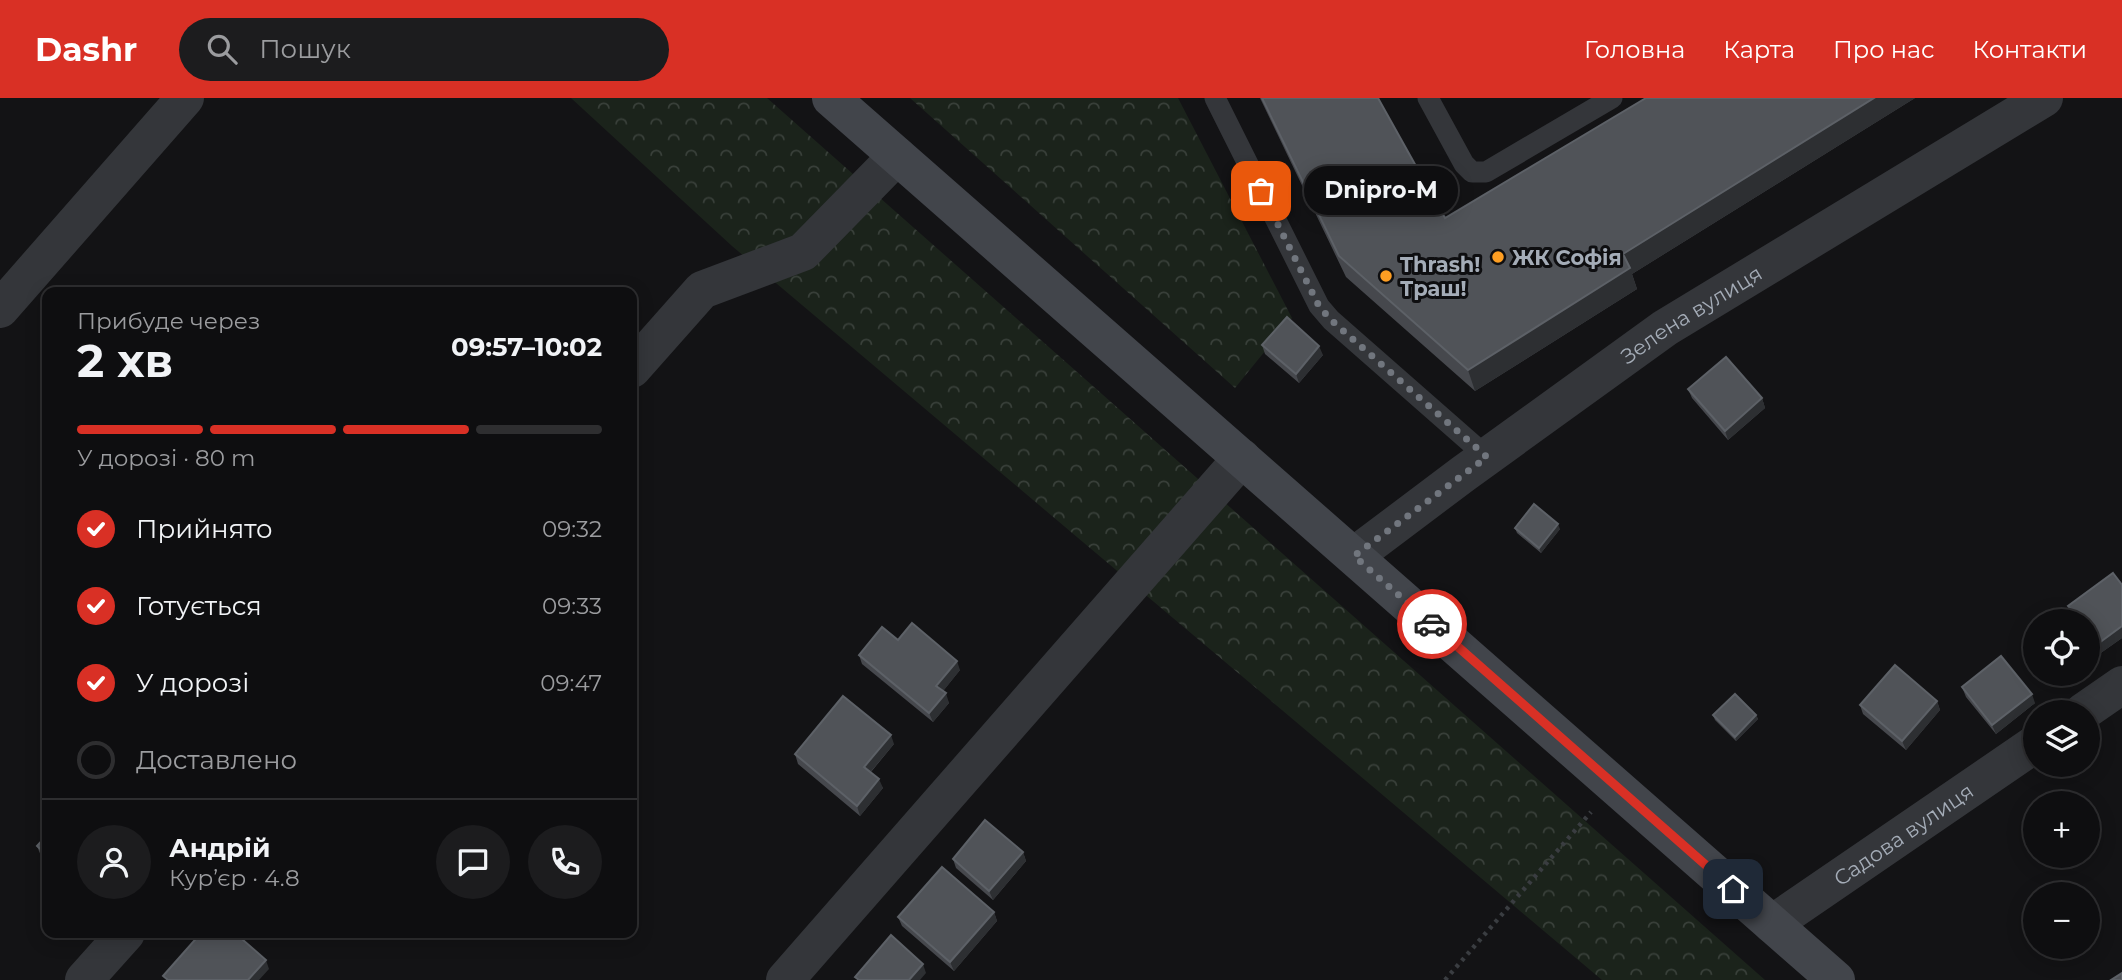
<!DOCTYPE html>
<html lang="uk">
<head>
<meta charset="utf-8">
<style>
	:root { --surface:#0e0e10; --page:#1c1c1e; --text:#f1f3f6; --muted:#9b9c9f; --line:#2e2e30; --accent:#d93025 }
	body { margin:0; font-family:Montserrat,sans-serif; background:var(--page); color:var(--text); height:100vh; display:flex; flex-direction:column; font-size:26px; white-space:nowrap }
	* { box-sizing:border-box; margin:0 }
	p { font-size:23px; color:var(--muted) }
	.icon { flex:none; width:38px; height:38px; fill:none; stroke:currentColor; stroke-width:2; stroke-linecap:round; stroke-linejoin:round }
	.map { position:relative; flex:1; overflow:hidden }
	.drawer { position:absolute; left:42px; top:189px; width:595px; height:651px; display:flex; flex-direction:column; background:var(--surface); border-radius:14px; box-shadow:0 4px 18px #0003,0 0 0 2px var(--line) }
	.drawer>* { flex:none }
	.controls { position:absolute; left:2023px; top:511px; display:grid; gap:14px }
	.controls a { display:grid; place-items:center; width:77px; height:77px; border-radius:50%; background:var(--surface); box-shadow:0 4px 18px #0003,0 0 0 2px var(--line); font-size:35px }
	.pin { position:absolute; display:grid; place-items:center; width:60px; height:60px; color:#fff; margin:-30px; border-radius:14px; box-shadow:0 4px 10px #0006 }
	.courier { position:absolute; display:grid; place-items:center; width:70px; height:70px; margin:-35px; border:5px solid #d93025; border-radius:50%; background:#fff; color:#222; box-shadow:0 2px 9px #0007 }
	.bubble { position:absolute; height:49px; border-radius:24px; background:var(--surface); box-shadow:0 4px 18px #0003,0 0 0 2px var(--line); font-size:23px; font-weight:700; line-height:49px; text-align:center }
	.overview em { font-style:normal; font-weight:700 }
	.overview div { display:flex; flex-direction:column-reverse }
	.overview { display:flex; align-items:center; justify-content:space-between; height:119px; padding:0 35px }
	h1 { font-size:46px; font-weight:700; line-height:52px }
	.bar { display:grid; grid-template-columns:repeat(4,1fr); gap:10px 7px; align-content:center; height:84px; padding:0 35px }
	.bar i { height:9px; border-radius:5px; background:var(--line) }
	.bar .current { background:var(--accent) }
	.bar p { grid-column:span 4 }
	.line { display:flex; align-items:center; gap:18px; padding:0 35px; border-top:2px solid var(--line) }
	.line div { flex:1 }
	.round { display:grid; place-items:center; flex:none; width:74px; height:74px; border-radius:37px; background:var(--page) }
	ol { padding:0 35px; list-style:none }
	li { display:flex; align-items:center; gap:21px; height:77px }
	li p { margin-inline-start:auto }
	li .icon { padding:7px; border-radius:50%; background:var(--accent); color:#fff; stroke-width:4 }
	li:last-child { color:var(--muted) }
	li i { width:38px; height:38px; border:4px solid var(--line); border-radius:50% }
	header { display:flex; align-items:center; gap:42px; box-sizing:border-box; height:98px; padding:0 35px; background:var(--accent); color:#fff }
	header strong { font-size:33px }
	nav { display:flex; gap:38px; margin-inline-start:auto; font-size:24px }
	.search { width:490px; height:63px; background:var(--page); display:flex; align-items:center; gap:18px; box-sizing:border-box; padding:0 24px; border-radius:38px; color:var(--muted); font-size:26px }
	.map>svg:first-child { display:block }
	.forest { fill:url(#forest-crowns) }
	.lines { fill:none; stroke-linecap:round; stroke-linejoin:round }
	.path { stroke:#3a3d41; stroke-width:4.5; stroke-dasharray:3.5 5; stroke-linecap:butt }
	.lane { stroke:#34363a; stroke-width:21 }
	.street { stroke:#34363a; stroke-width:38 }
	.secondary { stroke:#42454b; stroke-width:38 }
	.wall { fill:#46484d }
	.shaded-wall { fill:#2d2f32 }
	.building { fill:#505358; stroke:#5d6167; stroke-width:2 }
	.done { stroke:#71767e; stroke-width:7; stroke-dasharray:0 12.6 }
	.route { stroke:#d93025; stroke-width:9 }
	.poi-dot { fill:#fe9e22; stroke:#0e0e10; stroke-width:2.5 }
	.labels { text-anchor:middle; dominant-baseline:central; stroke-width:6; stroke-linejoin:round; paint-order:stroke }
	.poi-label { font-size:21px; font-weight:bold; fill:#a4acb7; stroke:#0e0e10; text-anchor:start }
	.street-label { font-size:21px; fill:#a4acb7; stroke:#0e0e10 }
</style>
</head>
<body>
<header>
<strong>Dashr</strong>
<div class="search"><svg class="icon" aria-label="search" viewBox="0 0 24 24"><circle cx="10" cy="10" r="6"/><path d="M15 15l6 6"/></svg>Пошук</div>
<nav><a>Головна</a><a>Карта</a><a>Про нас</a><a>Контакти</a></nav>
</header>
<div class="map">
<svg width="2122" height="882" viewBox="0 0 2122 882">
	<defs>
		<pattern id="forest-crowns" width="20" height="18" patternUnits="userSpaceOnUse" patternTransform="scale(1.75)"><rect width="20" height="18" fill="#1b231b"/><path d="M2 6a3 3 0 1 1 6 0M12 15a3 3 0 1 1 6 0" fill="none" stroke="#39403a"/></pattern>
	</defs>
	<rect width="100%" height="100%" fill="#131315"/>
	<path class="forest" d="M571,0H767L1765,882H1602L732,148Z
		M910,0H1178L1292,220L1235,290Z"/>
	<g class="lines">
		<path class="path" d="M1445,882L1591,714"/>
		<path class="lane" d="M1215,0L1319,208L1331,222L1487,359
			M1428,0L1464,66L1472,74H1486L1612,0"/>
		<g class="street">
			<path d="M0,211L185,0"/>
			<path d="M632,271L702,192L803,154L897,58"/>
			<path id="s1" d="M1354,458L1463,376L1665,230L2044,0"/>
			<path d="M2083,614L2122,587"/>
			<path id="s2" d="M1772,826L2035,646"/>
			<path d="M84,882L126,835"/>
			<path d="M785,882L1242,360"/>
		</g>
		<path class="secondary" d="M831,0L1836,882"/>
	</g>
	<path class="wall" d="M1260,0H1378L1445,120L1646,0H1915L1632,176L1637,191L1475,293L1346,179Z
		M1262,247L1323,257L1299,285L1265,256Z
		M1688,291L1762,300L1765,310L1728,342L1692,300Z
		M1515,430L1560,431L1541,455L1517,435Z
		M2068,508L2122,540L2088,564V523H2076L2071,517Z
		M898,542L960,572L943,593L949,605L933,624L862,566L859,557Z
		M1962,589L2035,605L1996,636L1966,599Z
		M1937,603L1940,612L1906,652L1863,616L1860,607Z
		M1713,617H1756L1758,621L1736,643L1715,622Z
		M894,646L871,674L883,690L860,718L798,666L795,656Z
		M47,737V763L41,758L37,748Z
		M1023,754L1026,763L993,802L956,770L953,761Z
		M994,814L997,823L954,873L902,828L898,819Z"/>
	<path class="shaded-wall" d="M1874,0H1915L1632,176L1637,191L1475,293L1468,272L1623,156Z
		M1319,248L1323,257L1299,285L1296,276Z
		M1762,300L1765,310L1728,342L1725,333Z
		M1558,426L1560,431L1541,455L1539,450Z
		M2122,528V540L2088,564V553Z
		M957,563L960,572L940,597L936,588Z
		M946,595L949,605L933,624L929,615Z
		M2032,596L2035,605L1996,636L1992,627Z
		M1937,603L1940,612L1906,652L1902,643Z
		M1756,617L1758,621L1736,643L1735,639Z
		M891,637L894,646L867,678L864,669Z
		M879,681L883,690L860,718L857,708Z
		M1023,754L1026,763L993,802L989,793Z
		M994,814L997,823L954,873L950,864Z
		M266,862L269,871L259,882H248Z
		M923,866L926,875L920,882H909Z"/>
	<path class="building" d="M1262,0H1378L1445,120L1646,0H1874L1623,156L1630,170L1468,272L1339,158Z
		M1287,219L1319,248L1296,276L1262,247Z
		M1726,259L1762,300L1725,333L1688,291Z
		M1534,406L1558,426L1539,450L1515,430Z
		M2113,475L2122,487V528L2088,553V523H2080L2068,508Z
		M912,525L957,563L936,588L946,595L929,615L859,557L882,529L898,542Z
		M2001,558L2032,596L1992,627L1962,589Z
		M1895,567L1937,603L1902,643L1860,607Z
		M1735,596L1756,617L1735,639L1713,617Z
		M843,598L891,637L864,669L879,681L857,708L795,656Z
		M985,722L1023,754L989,793L953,761Z
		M47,737V757L37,748Z
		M942,769L994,814L950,864L898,819Z
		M201,835H235L266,862L248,882H168L163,878Z
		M891,837L923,866L909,882H859L855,879Z
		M2122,875V882H2111Z"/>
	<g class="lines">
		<path class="done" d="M1261,93L1319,208L1331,222L1487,359L1354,458L1432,526"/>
		<path class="route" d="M1432,526L1733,791"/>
	</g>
	<g class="poi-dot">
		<circle cx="1498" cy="159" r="7"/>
		<circle cx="1386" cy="178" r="7"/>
	</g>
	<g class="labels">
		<g class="poi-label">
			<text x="1512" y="159">ЖК Софія</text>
			<text x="1400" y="166">Thrash!<tspan x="1400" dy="24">Траш!</tspan></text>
		</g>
		<g class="street-label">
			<text stroke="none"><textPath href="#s1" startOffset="415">Зелена вулиця</textPath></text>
			<text stroke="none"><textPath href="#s2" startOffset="159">Садова вулиця</textPath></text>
		</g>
	</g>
</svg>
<div class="controls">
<a><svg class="icon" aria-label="locate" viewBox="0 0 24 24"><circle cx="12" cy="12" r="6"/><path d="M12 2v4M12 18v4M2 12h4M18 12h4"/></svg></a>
<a><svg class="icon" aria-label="layers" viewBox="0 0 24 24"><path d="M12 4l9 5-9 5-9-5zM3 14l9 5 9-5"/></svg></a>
<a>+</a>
<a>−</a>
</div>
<div class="pin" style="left:1261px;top:93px;background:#ea580c"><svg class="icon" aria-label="bag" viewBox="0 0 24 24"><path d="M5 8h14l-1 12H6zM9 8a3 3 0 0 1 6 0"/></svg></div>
<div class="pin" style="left:1733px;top:791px;background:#1f2937"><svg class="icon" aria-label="home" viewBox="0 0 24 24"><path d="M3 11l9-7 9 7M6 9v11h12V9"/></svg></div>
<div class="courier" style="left:1432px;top:526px"><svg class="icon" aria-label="car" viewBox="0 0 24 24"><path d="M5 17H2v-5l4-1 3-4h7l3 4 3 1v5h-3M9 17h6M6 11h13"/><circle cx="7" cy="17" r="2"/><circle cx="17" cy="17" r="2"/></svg></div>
<div class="bubble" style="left:1304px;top:68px;width:154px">Dnipro-M</div>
<section class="drawer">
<div class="overview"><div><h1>2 хв</h1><p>Прибуде через</p></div><em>09:57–10:02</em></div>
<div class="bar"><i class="current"></i><i class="current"></i><i class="current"></i><i></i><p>У дорозі · 80 m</p></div>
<ol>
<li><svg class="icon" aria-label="check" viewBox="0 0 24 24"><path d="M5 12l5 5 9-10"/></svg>Прийнято<p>09:32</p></li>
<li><svg class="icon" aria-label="check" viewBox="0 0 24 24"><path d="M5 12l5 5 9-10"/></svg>Готується<p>09:33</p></li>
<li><svg class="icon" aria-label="check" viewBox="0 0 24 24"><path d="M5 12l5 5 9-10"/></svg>У дорозі<p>09:47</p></li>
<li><i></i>Доставлено</li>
</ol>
<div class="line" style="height:126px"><a class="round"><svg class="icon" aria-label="person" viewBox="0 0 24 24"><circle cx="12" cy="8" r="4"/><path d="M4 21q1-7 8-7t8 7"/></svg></a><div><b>Андрій</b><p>Кур’єр · 4.8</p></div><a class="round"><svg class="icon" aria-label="chat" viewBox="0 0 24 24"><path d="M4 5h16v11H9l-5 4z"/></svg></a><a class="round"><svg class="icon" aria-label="phone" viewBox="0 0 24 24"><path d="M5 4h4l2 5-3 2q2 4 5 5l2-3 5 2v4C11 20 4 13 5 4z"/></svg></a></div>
</section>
</div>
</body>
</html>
